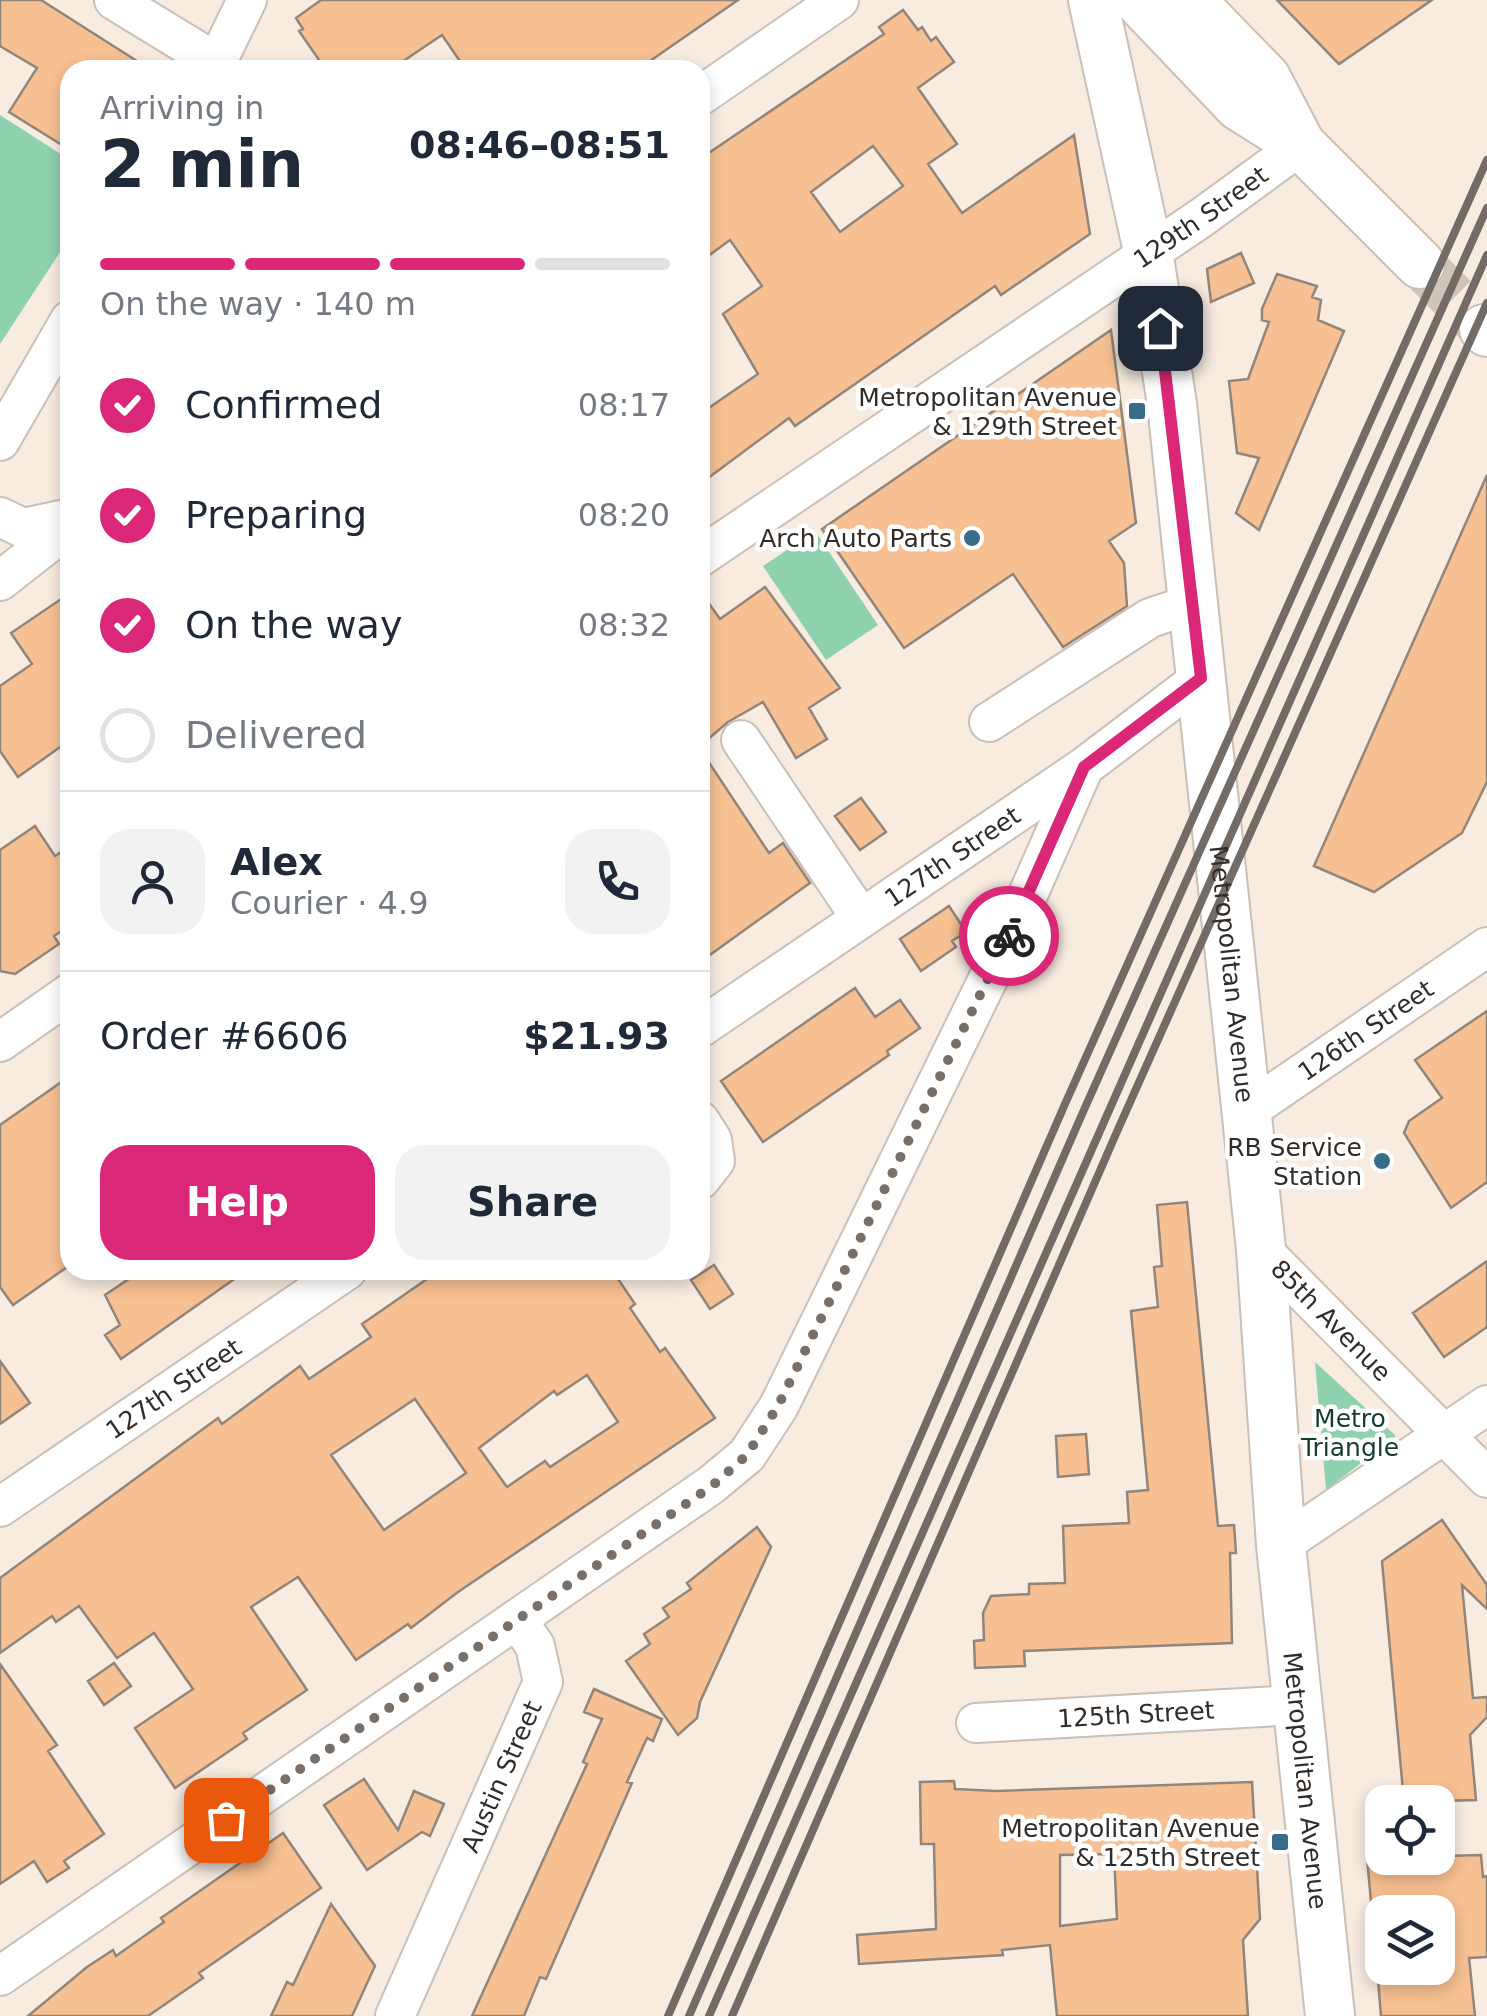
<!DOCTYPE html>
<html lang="en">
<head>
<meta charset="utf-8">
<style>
	:root { --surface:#fff; --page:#f2f2f3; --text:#1f2937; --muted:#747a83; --line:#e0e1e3; --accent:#db2777 }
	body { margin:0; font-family:"DejaVu Sans",sans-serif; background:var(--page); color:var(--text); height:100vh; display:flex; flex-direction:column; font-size:38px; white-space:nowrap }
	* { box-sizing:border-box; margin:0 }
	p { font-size:32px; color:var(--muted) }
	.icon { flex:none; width:55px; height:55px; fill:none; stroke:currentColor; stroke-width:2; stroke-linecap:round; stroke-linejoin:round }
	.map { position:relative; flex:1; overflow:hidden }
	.panel { position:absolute; left:60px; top:60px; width:650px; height:1220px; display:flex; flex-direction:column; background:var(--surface); border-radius:30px; box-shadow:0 5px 15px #0003 }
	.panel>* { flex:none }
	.buttons { position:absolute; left:1365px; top:1785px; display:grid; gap:20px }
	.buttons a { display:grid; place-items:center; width:90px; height:90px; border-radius:20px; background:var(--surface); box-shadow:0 5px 15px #0003; font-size:50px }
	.pin { position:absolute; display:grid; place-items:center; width:85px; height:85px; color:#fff; margin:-42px; border-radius:20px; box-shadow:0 5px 15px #0006 }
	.courier { position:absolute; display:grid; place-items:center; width:100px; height:100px; margin:-50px; border:8px solid #db2777; border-radius:50%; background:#fff; color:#222; box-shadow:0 2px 12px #0007 }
	.headline em { font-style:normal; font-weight:700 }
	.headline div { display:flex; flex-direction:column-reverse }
	.headline { display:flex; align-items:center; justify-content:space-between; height:170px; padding:0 40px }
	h1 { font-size:65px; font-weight:700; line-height:75px }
	.bar { display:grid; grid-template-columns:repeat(4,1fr); gap:15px 10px; align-content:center; height:120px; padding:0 40px }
	.bar i { height:12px; border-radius:8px; background:var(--line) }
	.bar .active { background:var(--accent) }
	.bar p { grid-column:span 4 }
	.line { display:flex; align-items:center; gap:25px; padding:0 40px; border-top:2px solid var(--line) }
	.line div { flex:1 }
	.round { display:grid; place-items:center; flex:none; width:105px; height:105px; border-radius:30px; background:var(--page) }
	ol { padding:0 40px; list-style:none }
	li { display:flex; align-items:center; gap:30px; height:110px }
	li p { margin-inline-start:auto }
	li .icon { padding:10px; border-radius:50%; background:var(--accent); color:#fff; stroke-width:4 }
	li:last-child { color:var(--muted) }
	li i { width:55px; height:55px; border:5px solid var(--line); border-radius:50% }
	.primary-button { display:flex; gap:20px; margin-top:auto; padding:20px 40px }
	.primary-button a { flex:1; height:115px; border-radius:30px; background:var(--accent); color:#fff; font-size:40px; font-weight:700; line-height:115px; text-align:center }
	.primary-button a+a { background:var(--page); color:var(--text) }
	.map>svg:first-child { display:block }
	.green { fill:#8ed1af }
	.building { fill:#f7c092; stroke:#92867c; stroke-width:2.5; fill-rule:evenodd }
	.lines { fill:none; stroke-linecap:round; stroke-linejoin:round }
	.major-tunnel { stroke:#d0c5bb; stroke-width:48; stroke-dasharray:48 24; stroke-linecap:butt }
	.minor-casing { stroke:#ccbfb5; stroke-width:42 }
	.major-casing { stroke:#ccbfb5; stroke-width:52 }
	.minor { stroke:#fff; stroke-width:38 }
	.major { stroke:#fff; stroke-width:48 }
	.rail { stroke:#736b65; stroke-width:8 }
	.done { stroke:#776f68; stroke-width:10; stroke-dasharray:0 18 }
	.route { stroke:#db2777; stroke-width:12 }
	.poi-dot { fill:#386d89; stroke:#fff; stroke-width:4 }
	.labels { text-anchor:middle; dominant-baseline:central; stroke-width:9; stroke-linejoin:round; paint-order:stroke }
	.street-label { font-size:25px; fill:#312c28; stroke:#fff }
	.poi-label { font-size:25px; fill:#312c28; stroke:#fff; text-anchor:end }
	.park-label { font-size:25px; fill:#153d2b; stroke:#fff }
</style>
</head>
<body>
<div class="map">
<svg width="1487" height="2016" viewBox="0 0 1487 2016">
	<rect width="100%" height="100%" fill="#f8ebe0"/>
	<path class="green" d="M0,115L70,160V237L0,344Z
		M815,531L878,625L826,660L763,566Z
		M1315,1362L1396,1436L1326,1490Z"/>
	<path class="building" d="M0,0H41L151,70H70V150L9,112L37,68L0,46Z
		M321,0H738L637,70H466L442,35L390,70H326L299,31L303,29L296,18Z
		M1277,0H1432L1339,64Z
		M903,10L918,30L922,27L931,41L936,37L954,62L918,88L957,144L928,164L962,213L1074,135L1090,234L1001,295L995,286L795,426L789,418L700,484V414L758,374L723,314L762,286L730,240L700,262V159L884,34L879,27ZM873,146L903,186L840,232L811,192Z
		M1241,253L1254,283L1211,302L1207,269Z
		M1277,274L1317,286L1312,297L1321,300L1318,320L1344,331L1259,530L1236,513L1259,458L1237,453L1229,381L1248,379L1269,322L1262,320V309Z
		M1111,330L1136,523L1109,541L1124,563L1127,606L1063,647L1013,574L904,648L822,529Z
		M1487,475V782L1462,833L1374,892L1314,866Z
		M765,587L840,688L809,708L827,739L796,758L763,702L728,722L700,746V591L720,619Z
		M70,593V740L18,777L0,751V686L32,664L11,633Z
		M700,749L769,853L783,843L810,883L700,962Z
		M861,798L886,832L860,850L835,816Z
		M35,826L55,856L70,846V925L54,936L59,944L15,974L0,971V850Z
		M949,906L966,932L952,941L956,947L921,971L900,939Z
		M855,988L875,1017L900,1000L920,1028L887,1051L889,1055L763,1142L721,1081Z
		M1487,1011V1182L1451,1208L1404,1133L1409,1121L1442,1098L1415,1060Z
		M70,1076V1265L13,1305L0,1287V1125Z
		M1187,1202L1218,1526L1234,1525L1236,1553H1230L1232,1643L1024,1651L1025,1666L975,1668L974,1641L984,1640L983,1613L991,1596L1029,1594V1584L1065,1583L1063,1526L1129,1523L1127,1492L1148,1490L1131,1311L1158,1307L1154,1267L1162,1266L1157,1205Z
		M1487,1261V1327L1444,1357L1413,1313Z
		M714,1265L733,1294L710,1309L691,1280Z
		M142,1270H247L121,1359L105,1335L120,1325L105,1295Z
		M440,1270H612L635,1304L630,1308L660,1352L665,1348L715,1418L458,1592L411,1628L408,1624L356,1660L298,1577L251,1607L307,1690L243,1733L247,1739L175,1788L135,1728L193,1689L154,1633L117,1658L79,1606L56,1622L52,1616L0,1653V1578L218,1418L222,1424L300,1366L309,1379L371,1337L362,1324ZM587,1375L618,1422L550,1467L545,1461L507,1487L479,1448L554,1391L557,1395ZM415,1399L466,1473L384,1530L331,1455Z
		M0,1361L30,1403L0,1424Z
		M1086,1434L1089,1474L1058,1477L1056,1436Z
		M1442,1520L1487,1585V1609L1462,1585L1473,1698L1487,1697V1717L1470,1735L1476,1800L1404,1802L1382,1561Z
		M757,1527L771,1547L700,1702L697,1718L678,1735L626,1661L650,1644L644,1634L669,1617L663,1608L691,1589L687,1583Z
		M114,1663L131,1686L104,1705L88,1681Z
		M0,1664L57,1745L48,1751L104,1834L64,1861L69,1868L47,1882L34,1861L0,1884Z
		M594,1689L662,1719L653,1741L647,1738L627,1782L632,1783L546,1979L540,1977L524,2016H472L587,1764L583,1762L602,1719L584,1712Z
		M364,1779L398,1830L414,1791L444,1804L430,1836L422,1832L367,1870L324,1805Z
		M954,1781L955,1789L997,1791L1252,1782L1260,1919L1243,1940L1248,2016H1057L1050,1945L1002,1950L1003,1955L859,1964L857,1935L936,1929L934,1844H921L920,1782ZM1114,1854L1117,1919L1060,1926V1855Z
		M283,1833L321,1888L199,1973L203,1978L148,2016H28L87,1967L113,1950L116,1956L164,1922L161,1918Z
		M1481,1855L1483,1877L1487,1876V1957L1469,1958L1475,2016H1381L1377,1968H1438V1912H1372L1367,1858Z
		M331,1904L375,1966L352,2016H271L287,1982L293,1985Z"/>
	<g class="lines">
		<path class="major-tunnel" d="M1420,264L1484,329"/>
		<g class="minor-casing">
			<g id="minor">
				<path d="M114,0L217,63"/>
				<path d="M213,70L247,0"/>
				<path d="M700,96L839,0"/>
				<path d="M0,441L70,320"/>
				<path d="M0,517L23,528L70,518"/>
				<path id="s1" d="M700,557L1201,218L1301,145"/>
				<path d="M0,581L70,526"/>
				<path d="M989,722L1150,618L1192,604"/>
				<path d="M741,740L861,918"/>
				<path id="s2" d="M700,1028L1084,767L1201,678"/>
				<path d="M0,1042L70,993"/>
				<path id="s3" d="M1246,1112L1487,947"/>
				<path d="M700,1121L712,1140L715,1161L700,1180"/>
				<path id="s4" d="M1261,1249L1487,1478"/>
				<path id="s5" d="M0,1507L347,1270"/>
				<path d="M1281,1545L1487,1405"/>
				<path id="s6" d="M976,1723L1296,1705"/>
				<path d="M0,1976L711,1485L747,1455L779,1406L1015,924L1084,767"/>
				<path id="s7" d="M395,2016L543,1682L535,1646L517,1619"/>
			</g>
		</g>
		<g class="major-casing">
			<g id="major">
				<path id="s8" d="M1093,0L1148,251L1172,404L1261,1249L1281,1545L1330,2016"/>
				<path d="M1138,0L1239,106L1301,145L1420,264"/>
				<path d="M1190,0L1266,78L1301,145"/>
				<path d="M1484,329L1487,332"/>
			</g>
		</g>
		<use href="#minor" class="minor"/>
		<use href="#major" class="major"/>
		<path class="rail" d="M668,2016L1065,1104L1487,160
			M689,2016L1083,1112L1487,208
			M709,2016L1487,255
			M732,2016L1119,1127L1487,303"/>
	</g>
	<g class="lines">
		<path class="done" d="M226,1820L712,1486L747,1455L778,1406L1009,936"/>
		<path class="route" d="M1009,936L1084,767L1201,678L1160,328"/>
	</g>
	<g class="poi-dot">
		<rect x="1127" y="401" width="20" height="20" rx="5"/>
		<circle cx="972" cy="538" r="10"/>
		<circle cx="1382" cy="1161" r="10"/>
		<rect x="1270" y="1832" width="20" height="20" rx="5"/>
	</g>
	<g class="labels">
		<g class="street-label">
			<text stroke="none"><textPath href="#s1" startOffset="605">129th Street</textPath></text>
			<text stroke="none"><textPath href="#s2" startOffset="305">127th Street</textPath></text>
			<text stroke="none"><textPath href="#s8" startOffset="985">Metropolitan Avenue</textPath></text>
			<text stroke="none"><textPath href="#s3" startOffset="145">126th Street</textPath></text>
			<text stroke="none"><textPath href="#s4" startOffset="100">85th Avenue</textPath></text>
			<text stroke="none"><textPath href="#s5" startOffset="210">127th Street</textPath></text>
			<text stroke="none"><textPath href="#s6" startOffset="160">125th Street</textPath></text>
			<text stroke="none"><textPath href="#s7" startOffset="262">Austin Street</textPath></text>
			<text stroke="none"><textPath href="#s8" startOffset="1795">Metropolitan Avenue</textPath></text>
		</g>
		<g class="poi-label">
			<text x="1117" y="397">Metropolitan Avenue<tspan x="1117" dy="29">&amp; 129th Street</tspan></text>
			<text x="952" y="538">Arch Auto Parts</text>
			<text x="1362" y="1147">RB Service<tspan x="1362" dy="29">Station</tspan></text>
			<text x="1260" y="1828">Metropolitan Avenue<tspan x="1260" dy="29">&amp; 125th Street</tspan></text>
		</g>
		<g class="park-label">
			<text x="1350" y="1418">Metro<tspan x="1350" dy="29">Triangle</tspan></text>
		</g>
	</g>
</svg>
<div class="buttons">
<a><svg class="icon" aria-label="locate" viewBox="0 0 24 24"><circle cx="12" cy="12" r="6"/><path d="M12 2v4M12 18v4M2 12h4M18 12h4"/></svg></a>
<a><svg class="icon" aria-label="layers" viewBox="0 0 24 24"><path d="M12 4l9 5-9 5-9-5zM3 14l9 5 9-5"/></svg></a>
</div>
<div class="pin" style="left:226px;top:1820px;background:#ea580c"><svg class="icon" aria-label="bag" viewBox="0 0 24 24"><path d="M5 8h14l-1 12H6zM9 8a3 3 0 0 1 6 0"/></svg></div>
<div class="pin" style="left:1160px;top:328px;background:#1f2937"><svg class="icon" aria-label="home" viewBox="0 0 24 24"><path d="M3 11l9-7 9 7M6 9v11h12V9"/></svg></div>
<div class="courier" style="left:1009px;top:936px"><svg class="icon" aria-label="bike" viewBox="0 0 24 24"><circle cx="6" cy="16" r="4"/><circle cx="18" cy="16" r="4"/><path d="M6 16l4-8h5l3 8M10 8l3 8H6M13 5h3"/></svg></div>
<section class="panel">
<div class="headline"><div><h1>2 min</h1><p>Arriving in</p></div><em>08:46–08:51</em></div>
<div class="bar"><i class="active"></i><i class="active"></i><i class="active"></i><i></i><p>On the way · 140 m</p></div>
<ol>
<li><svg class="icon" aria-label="check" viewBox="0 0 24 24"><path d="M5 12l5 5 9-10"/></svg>Confirmed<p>08:17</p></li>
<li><svg class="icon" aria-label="check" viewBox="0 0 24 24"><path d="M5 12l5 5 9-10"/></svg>Preparing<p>08:20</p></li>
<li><svg class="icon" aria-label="check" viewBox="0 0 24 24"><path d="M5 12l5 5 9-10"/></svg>On the way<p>08:32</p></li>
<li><i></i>Delivered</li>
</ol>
<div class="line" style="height:180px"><a class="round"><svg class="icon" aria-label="person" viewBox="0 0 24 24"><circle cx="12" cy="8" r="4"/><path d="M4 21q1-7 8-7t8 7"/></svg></a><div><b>Alex</b><p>Courier · 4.9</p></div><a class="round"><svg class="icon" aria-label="phone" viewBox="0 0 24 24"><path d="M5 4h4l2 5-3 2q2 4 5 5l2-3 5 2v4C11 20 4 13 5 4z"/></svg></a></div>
<div class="line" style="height:130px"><div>Order #6606</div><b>$21.93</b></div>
<div class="primary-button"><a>Help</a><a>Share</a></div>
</section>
</div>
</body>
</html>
